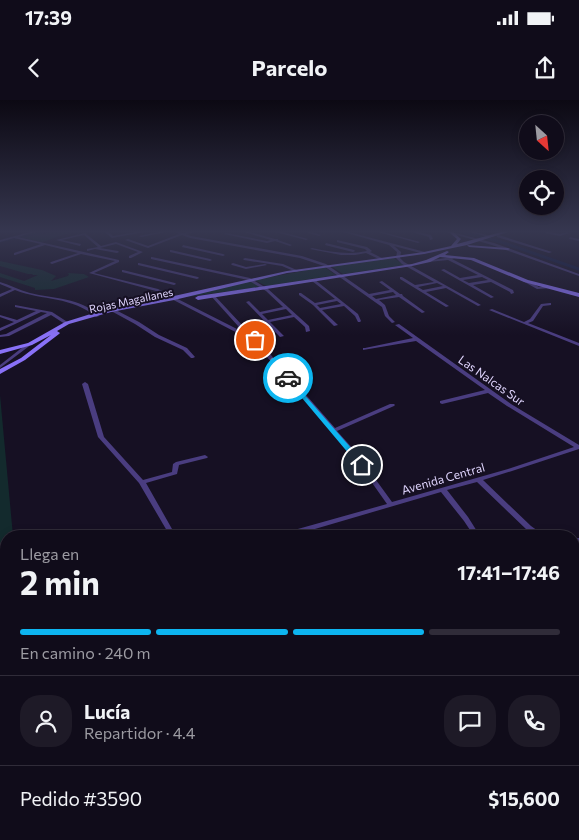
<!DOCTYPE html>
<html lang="es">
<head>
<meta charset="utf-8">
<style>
	:root { --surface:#100c1a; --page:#1e1a27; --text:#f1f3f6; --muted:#9c9ba2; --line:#302c39; --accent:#0db5f0 }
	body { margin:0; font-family:Commissioner,sans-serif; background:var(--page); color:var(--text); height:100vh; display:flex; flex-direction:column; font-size:19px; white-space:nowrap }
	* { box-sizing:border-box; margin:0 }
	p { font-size:16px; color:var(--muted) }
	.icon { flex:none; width:28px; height:28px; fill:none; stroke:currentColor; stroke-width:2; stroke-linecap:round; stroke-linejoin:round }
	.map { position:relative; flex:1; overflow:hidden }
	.sheet { position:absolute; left:0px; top:430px; width:580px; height:310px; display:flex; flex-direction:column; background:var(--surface); border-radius:20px 20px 0 0; box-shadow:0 2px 8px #0003,0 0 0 1px var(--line) }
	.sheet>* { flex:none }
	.needle { width:32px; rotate:153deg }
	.tools { position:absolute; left:519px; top:15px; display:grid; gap:10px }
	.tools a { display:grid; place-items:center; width:45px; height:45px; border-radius:50%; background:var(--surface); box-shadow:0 2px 8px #0003,0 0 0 1px var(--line); font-size:25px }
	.pin { position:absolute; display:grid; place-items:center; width:42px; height:42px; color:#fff; margin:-21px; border:2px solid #fff; border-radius:50%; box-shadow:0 1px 5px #0007 }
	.courier { position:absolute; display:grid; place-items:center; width:50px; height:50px; margin:-25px; border:4px solid #0db5f0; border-radius:50%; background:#fff; color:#222; box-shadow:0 1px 6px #0007 }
	.headline em { font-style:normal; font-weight:700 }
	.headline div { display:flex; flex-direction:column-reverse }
	.headline { display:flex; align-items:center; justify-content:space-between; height:85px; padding:0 20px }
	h1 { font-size:32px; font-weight:700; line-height:38px }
	.bar { display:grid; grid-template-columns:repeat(4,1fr); gap:8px 5px; align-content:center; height:60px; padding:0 20px }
	.bar i { height:6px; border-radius:4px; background:var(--line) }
	.bar .active { background:var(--accent) }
	.bar p { grid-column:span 4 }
	.line { display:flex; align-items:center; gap:12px; padding:0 20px; border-top:1px solid var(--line) }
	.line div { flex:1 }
	.round { display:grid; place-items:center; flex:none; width:52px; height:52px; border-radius:20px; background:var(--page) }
	.status { display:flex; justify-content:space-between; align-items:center; height:35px; padding:0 25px; background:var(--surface); direction:ltr }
	.status svg { height:14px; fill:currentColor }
	header { display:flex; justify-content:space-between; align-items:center; height:65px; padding:0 20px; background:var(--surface); font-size:22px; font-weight:700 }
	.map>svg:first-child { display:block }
	.green { fill:#132a2d }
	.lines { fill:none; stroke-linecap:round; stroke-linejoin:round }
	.stream { stroke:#0d173f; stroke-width:1 }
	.canal { stroke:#0d173f; stroke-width:3 }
	.street { fill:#4a3d80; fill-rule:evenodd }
	.secondary { fill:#8971f7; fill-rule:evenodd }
	.route { fill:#0db5f0 }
	.done { stroke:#998fb1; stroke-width:5; stroke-dasharray:0 9 }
	.labels { text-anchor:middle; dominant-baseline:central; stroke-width:4; stroke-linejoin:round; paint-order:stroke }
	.far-street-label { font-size:11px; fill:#dfd4fd; stroke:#161023 }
	.street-label { font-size:12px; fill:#dfd4fd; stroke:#161023 }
</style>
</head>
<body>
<div class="status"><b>17:39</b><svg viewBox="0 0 49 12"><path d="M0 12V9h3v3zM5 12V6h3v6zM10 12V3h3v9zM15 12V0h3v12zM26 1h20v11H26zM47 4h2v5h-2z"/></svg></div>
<header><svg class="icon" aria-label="back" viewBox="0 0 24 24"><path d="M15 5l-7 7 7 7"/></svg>Parcelo<svg class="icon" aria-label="share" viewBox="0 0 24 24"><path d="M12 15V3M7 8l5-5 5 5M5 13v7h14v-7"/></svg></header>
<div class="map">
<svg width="579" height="740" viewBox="0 0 579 740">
	<rect width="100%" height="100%" fill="#161023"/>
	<path class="green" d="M40,131L44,134L55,131H93L66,134L42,142L18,137Z
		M394,158L404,165L343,174L331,166Z
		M0,161L42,170L56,176L51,181L68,176L69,174L67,173L84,174L89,177L54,189L35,190V188L0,177V173L24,181L38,175H32L33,174H28L0,166Z
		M324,167L336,175L266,186L255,180Z
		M251,180L259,187L179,198Z
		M0,295L13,436H6V734H84V740H0Z"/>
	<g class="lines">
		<path class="stream" d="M0,142L50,131"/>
		<path class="canal" d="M459,131L501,142L579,169"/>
		<path class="street" d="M34,131H39L18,137L119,160V162L94,173L158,189L237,229L238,226L211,196L214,195L242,225L241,231L257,239L335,328L390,304H394L395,305L394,306L337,331L355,351L392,402L508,369L574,347L507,306L488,293L442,304L440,303V301L485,290L416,241L363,250V248H365L413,238L395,225L399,224L511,304L579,345V349L512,371L483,380L531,426L545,436H536L527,430L477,382L447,390L468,417L480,436H474L464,421L441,392L291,436H280V434L387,404L351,353L253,241L156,191L89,173L115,161L81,154L52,164L50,163L51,162L78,153L45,145L15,155H14V153L41,144L14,138L0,142V140Z
			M103,131H107L113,136L142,131H149L112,138Z
			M164,131H171L141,137L139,136Z
			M173,131H177L182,133L200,131L186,134L191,136L302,156L326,164L369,194L390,190L379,182L382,181L400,194H402L403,196L425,212L422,213L399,197L379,200L385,205L389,216L395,222L392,223L385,216L382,207L324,166L300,158L190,138L182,135L148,148L125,140L128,139L148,146L179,134ZM393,192L396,195L376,199L372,196Z
			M241,131H246L275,139H278V140L292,145L290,146L275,141L267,143L224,134L226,133L267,141L271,140Z
			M272,131H278L308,139L306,140Z
			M302,131H307L321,135L319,136Z
			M340,131H345L425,152L426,153L424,154L394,146L401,152L400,158L404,162L481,205L478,206L446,188L426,192L449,206L446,207L400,179V177H402L415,185L434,182L402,164L396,158L397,152L389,145ZM437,183L443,186L423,190L418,187Z
			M374,131H379L420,142L418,143Z
			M409,131H414L431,135L433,139L430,140L429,137Z
			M443,131H448L494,143L579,174V176L492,145Z
			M467,131H472L490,136L488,137Z
			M546,131L560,134L567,132L569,133L560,136L545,133Z
			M85,133L101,146L116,142L143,152L131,158H129V156L138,152L116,144L100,148L118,151L119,152L117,153L95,149L87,151V149L98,147L84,135L62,140L81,144L80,146L56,140Z
			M497,135H499L552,152L549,153L497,137Z
			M570,137L579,139V141L569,139Z
			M337,140L367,147L372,151L370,152L384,159L381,160L366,153L355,155H341L310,149L312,148C331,152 349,155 367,151L365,149L337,142Z
			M326,143L354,150L355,151L353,152L325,145Z
			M183,145L223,154L225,155L223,156L182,147Z
			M171,150L210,159L212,160L210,161L170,152V150Z
			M152,157L250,178L268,189L309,226L310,231L306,232L305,227L294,217L270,222L284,236L280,237L246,202L249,201L260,212L283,207L266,191L248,180L151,159V157ZM286,209L292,215L268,220L262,214Z
			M452,157L454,158L452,159L513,190L514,193L511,194L510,192L491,182L473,185L494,197L491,198L441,170L444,169L460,178L478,175L448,160L428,162L426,161ZM482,177L488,180L469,183L463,180Z
			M245,158L283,164L299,171L296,172L282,166L244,160L243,159Z
			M139,163L198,177L199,178L197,179L138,165V163Z
			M233,163L246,167L265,164L267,165L246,169L232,165L231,164Z
			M123,170L175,183L176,184L174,185L122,172V170Z
			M522,178L539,187L551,186L553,187L551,188L537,189L521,180L520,179Z
			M312,179H314L358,214L361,221L360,222H358L355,216L344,206L322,210L338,225L334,226L313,205L299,195V193H301L315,203L335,199L312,181ZM337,201L341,204L320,208L317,205Z
			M0,182C10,185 19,190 30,193C54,199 80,197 99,216L96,217C72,196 43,201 15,190L0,197V194L12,189L0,184Z
			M550,203H551V205L543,206L533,221L528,223L579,243V246L489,210L492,209L524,222L530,219L541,204Z
			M102,204H104L139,222L159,235L187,248L195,257L193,258H191L183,250L155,237L135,224L102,206Z
			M15,205L52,212L69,223L65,224L51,215L9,236L0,237V235L6,234L47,213L41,212L0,231V228L14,222L0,217V215L17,220L36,211L15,207Z
			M28,243L32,244L0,268V265Z
			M85,282L88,284L104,337L143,380L172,372L173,364L176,362L205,355L208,357L207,358L179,365L177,374L146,383L176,436H170L139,383L98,337L82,284Z
			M576,438H579V443L574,444V439Z
			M574,536L579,538V548L574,544Z
			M312,734H324L327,740H315Z"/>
		<path class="secondary" d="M450,131H452L461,139L457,144L505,131H511L467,145L424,154L287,173L174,200L111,212L69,224L57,231L60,233L59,234L25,260L0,274V269L21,258L51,235L32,245L0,254V250L28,243L65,222L110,208L174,196L287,171L424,152L451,146L457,139L450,133Z
			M467,145L508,148L510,149L508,150L469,147Z
			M447,151L449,152L445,155L474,158L528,180L579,193V197L524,182L471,160L440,157L430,162L412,166L198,200L195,198L198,196L412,164L426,160Z"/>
	</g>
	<linearGradient id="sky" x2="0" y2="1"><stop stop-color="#0c0913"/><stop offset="0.56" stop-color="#363750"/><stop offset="1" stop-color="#363750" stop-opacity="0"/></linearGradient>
	<rect width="579" height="235" fill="url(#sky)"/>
	<path class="route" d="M288,276L365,364V367H360L286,279L285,278Z"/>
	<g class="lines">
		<path class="done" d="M255,240L288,278"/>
	</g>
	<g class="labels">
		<g class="far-street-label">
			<text transform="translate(131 200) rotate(-12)">Rojas Magallanes</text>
		</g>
		<g class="street-label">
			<text transform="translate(492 280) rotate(35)">Las Nalcas Sur</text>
			<text transform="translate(443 378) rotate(-16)">Avenida Central</text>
		</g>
	</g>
</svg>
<div class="tools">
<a><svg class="needle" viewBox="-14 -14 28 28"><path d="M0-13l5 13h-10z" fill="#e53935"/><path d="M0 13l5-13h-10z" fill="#9c9ba2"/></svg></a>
<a><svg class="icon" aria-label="locate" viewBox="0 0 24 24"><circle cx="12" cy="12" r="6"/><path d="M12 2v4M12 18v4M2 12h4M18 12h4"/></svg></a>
</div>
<div class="pin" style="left:255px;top:240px;background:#ea580c"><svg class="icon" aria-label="bag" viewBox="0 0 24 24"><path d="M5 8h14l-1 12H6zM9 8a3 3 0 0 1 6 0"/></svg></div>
<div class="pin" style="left:362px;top:365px;background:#1f2937"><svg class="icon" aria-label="home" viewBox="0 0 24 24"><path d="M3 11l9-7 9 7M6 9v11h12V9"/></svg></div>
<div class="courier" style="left:288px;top:278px"><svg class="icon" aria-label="car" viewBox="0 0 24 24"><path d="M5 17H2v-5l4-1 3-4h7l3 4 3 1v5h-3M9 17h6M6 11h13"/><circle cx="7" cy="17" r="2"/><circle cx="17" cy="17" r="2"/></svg></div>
<section class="sheet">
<div class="headline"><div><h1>2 min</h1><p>Llega en</p></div><em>17:41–17:46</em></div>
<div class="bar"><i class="active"></i><i class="active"></i><i class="active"></i><i></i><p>En camino · 240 m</p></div>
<div class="line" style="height:90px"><a class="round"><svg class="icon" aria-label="person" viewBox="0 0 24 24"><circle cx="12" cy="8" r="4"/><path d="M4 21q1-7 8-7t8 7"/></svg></a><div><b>Lucía</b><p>Repartidor · 4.4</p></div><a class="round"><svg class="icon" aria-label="chat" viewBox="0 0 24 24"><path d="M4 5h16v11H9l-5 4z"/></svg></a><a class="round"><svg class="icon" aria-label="phone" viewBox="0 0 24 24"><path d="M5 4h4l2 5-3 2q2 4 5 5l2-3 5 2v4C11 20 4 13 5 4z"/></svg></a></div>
<div class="line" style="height:65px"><div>Pedido #3590</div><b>$15,600</b></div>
</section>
</div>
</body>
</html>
